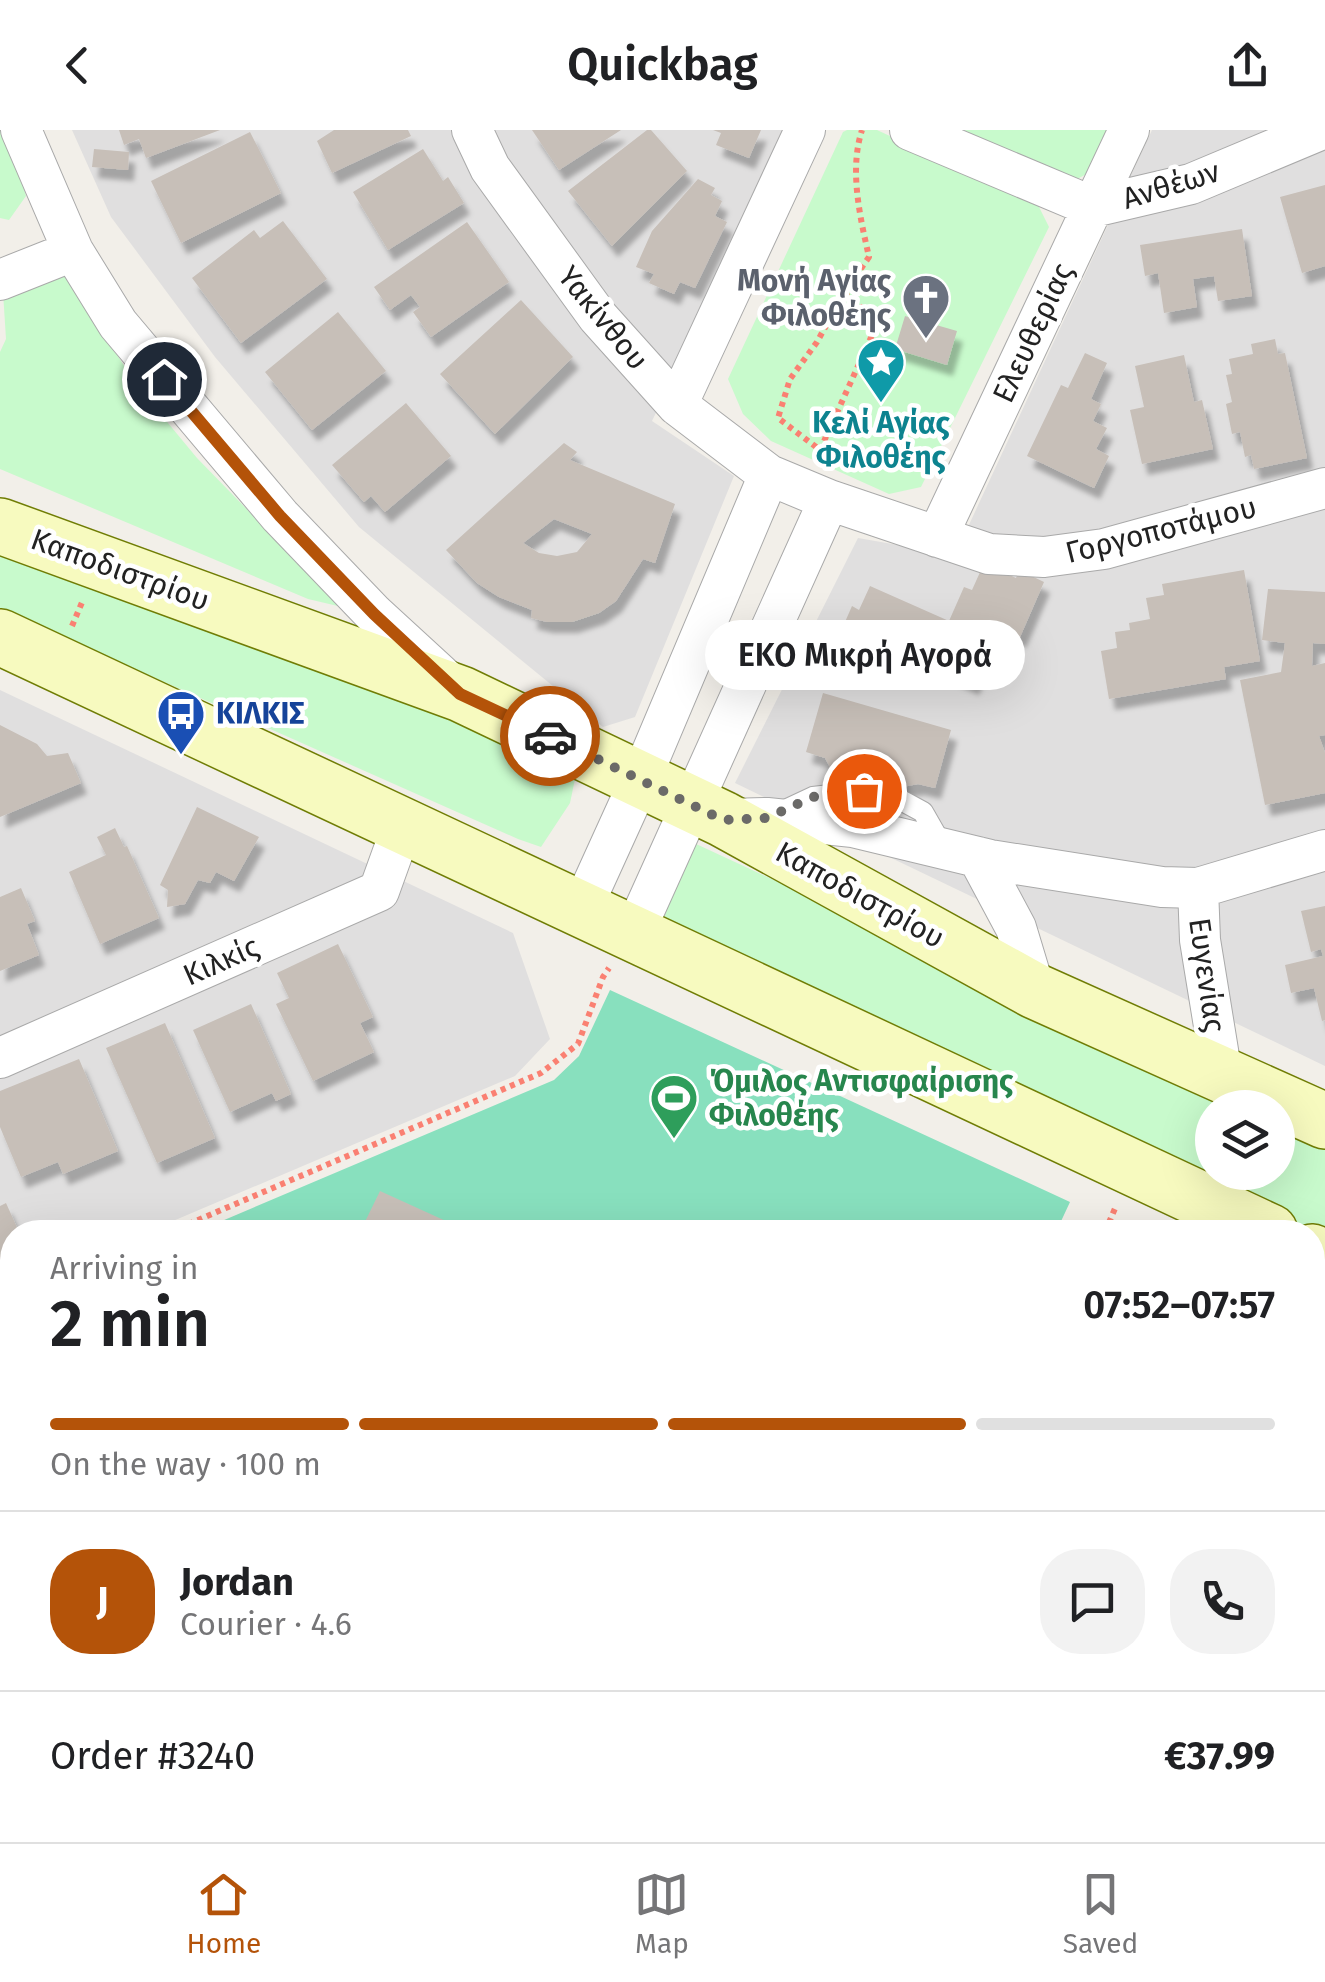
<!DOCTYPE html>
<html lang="en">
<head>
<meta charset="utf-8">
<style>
	:root { --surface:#fff; --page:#f2f2f2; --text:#202124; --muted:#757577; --line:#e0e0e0; --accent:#b45309 }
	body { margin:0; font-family:"Fira Sans",sans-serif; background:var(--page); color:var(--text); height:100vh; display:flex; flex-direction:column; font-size:38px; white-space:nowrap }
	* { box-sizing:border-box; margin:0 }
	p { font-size:32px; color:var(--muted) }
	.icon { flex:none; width:55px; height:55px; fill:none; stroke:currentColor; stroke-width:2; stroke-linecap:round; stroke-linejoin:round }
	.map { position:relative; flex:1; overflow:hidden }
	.side { position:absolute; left:0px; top:1090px; width:1325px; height:622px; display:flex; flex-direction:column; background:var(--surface); border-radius:40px 40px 0 0; box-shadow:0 10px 40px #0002 }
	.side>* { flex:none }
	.buttons { position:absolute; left:1195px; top:960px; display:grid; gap:20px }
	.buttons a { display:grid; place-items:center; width:100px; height:100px; border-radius:50%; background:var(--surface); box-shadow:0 10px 40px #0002; font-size:50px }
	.pin { position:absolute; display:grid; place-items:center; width:85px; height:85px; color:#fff; margin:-42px; border:5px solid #fff; border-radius:50%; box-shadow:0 2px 10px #0007 }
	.courier { position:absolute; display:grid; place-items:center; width:100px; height:100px; margin:-50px; border:8px solid #b45309; border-radius:50%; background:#fff; color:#222; box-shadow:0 2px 12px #0007 }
	.bubble { position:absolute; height:70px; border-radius:35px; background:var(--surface); box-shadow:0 10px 40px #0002; font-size:32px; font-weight:600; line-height:70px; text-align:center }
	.summary em { font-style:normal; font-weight:600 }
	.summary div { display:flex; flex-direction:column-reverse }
	.summary { display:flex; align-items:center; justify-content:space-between; height:170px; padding:0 50px }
	h1 { font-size:65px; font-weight:600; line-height:75px }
	.bar { display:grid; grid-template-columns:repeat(4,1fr); gap:15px 10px; align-content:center; height:120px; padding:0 50px }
	.bar i { height:12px; border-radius:8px; background:var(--line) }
	.bar .selected { background:var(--accent) }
	.bar p { grid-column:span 4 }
	.line { display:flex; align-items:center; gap:25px; padding:0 50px; border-top:2px solid var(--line) }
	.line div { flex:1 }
	.round { display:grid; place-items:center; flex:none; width:105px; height:105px; border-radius:40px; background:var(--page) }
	header { display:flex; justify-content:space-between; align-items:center; height:130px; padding:0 50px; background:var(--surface); font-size:45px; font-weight:600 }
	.menu { display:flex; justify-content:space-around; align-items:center; height:140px; border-top:2px solid var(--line); background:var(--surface); font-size:28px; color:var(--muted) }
	.menu a { display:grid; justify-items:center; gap:5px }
	.menu .selected { color:var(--accent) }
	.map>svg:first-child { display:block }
	.residential { fill:#e0dfdf }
	.forest { fill:#add19e }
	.park { fill:#c8facc }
	.pitch { fill:#88e0be }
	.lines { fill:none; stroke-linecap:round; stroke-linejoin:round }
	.stream { stroke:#aad3df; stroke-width:10 }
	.building { fill:#c7bfb8; fill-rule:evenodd; filter:url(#shadow) }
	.lane-casing { stroke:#a9a9a9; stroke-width:22 }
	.street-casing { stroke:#a9a9a9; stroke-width:42 }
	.secondary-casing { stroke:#707d05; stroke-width:58 }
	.path { stroke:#fa8072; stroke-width:6; stroke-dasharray:5 5; stroke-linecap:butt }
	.lane { stroke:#fff; stroke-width:20 }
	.street { stroke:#fff; stroke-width:40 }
	.secondary { stroke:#f7fabf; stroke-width:55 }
	.done { stroke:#6b6a68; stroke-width:10; stroke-dasharray:0 18 }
	.route { stroke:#b45309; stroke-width:12 }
	.labels { text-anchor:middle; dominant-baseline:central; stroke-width:9; stroke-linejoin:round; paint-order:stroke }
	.street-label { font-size:30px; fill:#222; stroke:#fff }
	.worship-label { font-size:30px; font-weight:bold; fill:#5b616d; stroke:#fff; text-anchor:end }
	.culture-label { font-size:30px; font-weight:bold; fill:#0d838f; stroke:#fff }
	.transit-label { font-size:30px; font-weight:bold; fill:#164399; stroke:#fff; text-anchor:start }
	.leisure-label { font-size:30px; font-weight:bold; fill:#27864d; stroke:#fff; text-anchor:start }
</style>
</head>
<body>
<header><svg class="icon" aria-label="back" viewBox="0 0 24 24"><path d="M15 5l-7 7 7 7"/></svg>Quickbag<svg class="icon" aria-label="share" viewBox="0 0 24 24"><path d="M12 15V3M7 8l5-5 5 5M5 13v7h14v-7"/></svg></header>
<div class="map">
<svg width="1325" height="1712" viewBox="0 0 1325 1712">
	<defs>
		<filter id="shadow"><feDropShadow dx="6" dy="11" stdDeviation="2.5" flood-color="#0004"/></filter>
	</defs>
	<rect width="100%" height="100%" fill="#f2efe9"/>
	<path class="residential" d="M72,0H792L652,291L734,346L635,587L603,597L359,397L215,227L111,87Z
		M1152,0H1325V936L735,653L858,408L955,425Z
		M0,560L513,803L550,909L515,946L147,1102H12V1160L0,1165Z
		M1313,1165L1325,1171V1712H650L655,1700H1312Z"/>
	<path class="forest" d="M0,1534L12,1543V1700H228L244,1712H0Z"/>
	<path class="park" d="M0,0L19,41L26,66L9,90L0,88Z
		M847,0H877L1038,75L1049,97L921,357L889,364L771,311L743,284L728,249L843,2Z
		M964,0H1109L1090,42L1070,53Z
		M60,139L139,258L197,328L342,477L308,469L0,339V222L6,209L3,162Z
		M0,405L566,637L575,649L570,673L541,717L518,709L0,479Z
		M694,713L1264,977L1212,978V1042H1278V984L1325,1006V1109L657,794Z"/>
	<path class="pitch" d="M610,860L1070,1072L1056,1102H196L554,950L579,926Z
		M0,1272L12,1273V1543L0,1534Z
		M228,1700H408L397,1712H244Z"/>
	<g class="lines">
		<path class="stream" d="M0,1575L12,1584
			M161,1700L177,1712"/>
	</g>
	<path class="building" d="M119,0H220L146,28L139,9L124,15Z
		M334,0H408L411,6L332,43L317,11Z
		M532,0H621L559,40Z
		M647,0H651L687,41L612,116L568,61Z
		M713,0H761L749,28L716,15L721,3Z
		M250,2L281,63L181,113L151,51Z
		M94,19L129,22L128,40L92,37Z
		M423,19L443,51L448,47L464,73L388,120L353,62Z
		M698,49L715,58L711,65L722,71L715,86L727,92L695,158L680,152L674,164L649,153L654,144L636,137L652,101Z
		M1325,55V136L1302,143L1280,67Z
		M283,91L327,149L241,213L192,148L254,100L260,108Z
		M467,92L509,152L431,207L413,182L420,177L411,165L390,180L374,157Z
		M1242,99L1252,166L1218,171L1214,146L1193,149L1197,177L1164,183L1158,143L1145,146L1140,115Z
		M521,170L573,227L495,304L440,244Z
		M338,182L386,241L312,300L265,242Z
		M905,186L957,201L947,235L895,219Z
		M1275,209L1278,224L1285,223L1307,328L1254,339L1251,325L1245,327L1240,302L1232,304L1226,274L1232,272L1226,245L1232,244L1229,229L1253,224L1251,214Z
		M1085,223L1107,233L1091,269L1101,274L1093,291L1107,298L1096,319L1109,326L1094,358L1027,326L1061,255L1068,258Z
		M1184,225L1194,272L1202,270L1213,319L1142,334L1130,280L1144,277L1135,236Z
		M406,273L451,326L385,382L371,366L364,372L332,335Z
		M564,313L577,322L570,330L675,374L655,433L643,429L616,471L599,483L572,492H547L531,488L532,480L499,467L477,453L446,420ZM554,389L592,404L577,422L557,426L539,423L523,413Z
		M988,435L1016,448L1019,440L1044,452L1020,507L1010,503L1001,525L989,520L973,554L935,537L932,543L894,526L888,539L863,527L866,521L838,508L852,476L859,480L870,456L949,491L964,457L972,460L981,440Z
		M1244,440L1260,531L1224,537L1226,549L1109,569L1101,521L1117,518L1115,502L1130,500L1129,493L1150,489L1146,468L1164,465L1162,454Z
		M1268,459L1325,462V514L1313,513L1312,536L1325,533V605L1319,606L1325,623V663L1265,675L1240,550L1281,542L1285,513L1262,510Z
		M823,563L951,600L935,658L918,654L892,659L856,653L831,639L825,628L806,622Z
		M0,595L37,614L47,626L68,623L81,653L0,687Z
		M197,677L259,707L234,751L216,742L210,753L198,750L185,774L167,777L168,760L160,755Z
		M115,698L124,717L127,716L159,788L100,814L69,742L106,725L97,707Z
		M21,758L35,791L27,794L39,825L0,841V767Z
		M1325,776V890L1322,891L1314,858L1291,863L1285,835L1323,826L1321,819L1311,822L1301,781Z
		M338,814L373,887L360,893L374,922L313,951L276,874L289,868L277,843Z
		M251,874L291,964L276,971L272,963L230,982L193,900Z
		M165,893L215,1008L157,1033L106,918Z
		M79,929L118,1021L63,1044L58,1032L21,1047L0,997V961Z
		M380,1061L470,1102H360Z
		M6,1073L19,1102H12V1141L0,1147V1076Z
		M1312,1218L1325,1224V1263L1312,1290Z
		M1325,1338V1403L1312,1397V1362Z
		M1312,1663L1325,1672V1712H1266L1274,1700H1312Z
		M458,1700H472L486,1707L490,1700H536L530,1712H452Z
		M717,1700H779L773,1712H711Z
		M827,1700H915L910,1712H821Z"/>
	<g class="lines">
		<g class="lane-casing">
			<path id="lane" d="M781,682L813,667L864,661L899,669L923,682L943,717"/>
		</g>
		<g class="street-casing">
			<path id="street" d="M21,0L73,121L118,194L280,386L374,484L447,551
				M472,0L490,38L598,187L677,275L769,345L829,370L989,424L1044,427L1104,419L1325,358
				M910,0L1093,77L1191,54L1320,0
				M0,150L73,121
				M677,275L805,0
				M937,407L1129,0
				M726,689L767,688L853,697L990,730L1162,757L1198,758L1325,720
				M978,727L1016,798L1035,861
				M1198,758L1200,810L1222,945
				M581,780L641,648L769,345
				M633,805L829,370
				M0,928L379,761L402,697
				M0,1232L12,1234
				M0,1613L12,1626
				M92,1700L105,1712
				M1073,1700L1099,1712
				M623,1712L629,1700"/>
		</g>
		<g class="secondary-casing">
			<path id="secondary" d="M0,396L461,564L723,689L1035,861L1325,991
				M0,507L1270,1102
				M1312,1122L1325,1128"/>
		</g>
		<path class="path" d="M820,320L878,192L844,163
			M818,325L820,320L778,288L790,249L817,212L844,163L869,127C860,87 849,40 862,0
			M72,496L83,470
			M170,1102L541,943L578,914L603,847L609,838
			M1105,1102L1116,1076"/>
		<use href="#lane" class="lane"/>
		<use href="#street" class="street"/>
		<use href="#secondary" class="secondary"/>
	</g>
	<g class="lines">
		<path class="done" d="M550,606L723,690L767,688L813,667L864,661"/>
		<path class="route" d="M164,249L280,386L374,484L460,564L550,606"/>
	</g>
	<defs>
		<g id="church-pin" transform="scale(2.5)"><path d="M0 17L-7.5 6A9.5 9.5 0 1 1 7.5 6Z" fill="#6b7280" stroke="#fff"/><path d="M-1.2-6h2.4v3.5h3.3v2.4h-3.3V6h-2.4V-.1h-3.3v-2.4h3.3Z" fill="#fff"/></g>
		<g id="sight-pin" transform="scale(2.5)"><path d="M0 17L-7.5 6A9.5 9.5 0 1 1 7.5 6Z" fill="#0f9aa8" stroke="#fff"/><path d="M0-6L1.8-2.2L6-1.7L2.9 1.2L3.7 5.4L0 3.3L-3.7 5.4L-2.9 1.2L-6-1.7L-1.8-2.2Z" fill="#fff"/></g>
		<g id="bus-pin" transform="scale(2.5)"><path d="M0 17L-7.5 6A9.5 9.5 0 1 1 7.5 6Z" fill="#1a4fb4" stroke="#fff"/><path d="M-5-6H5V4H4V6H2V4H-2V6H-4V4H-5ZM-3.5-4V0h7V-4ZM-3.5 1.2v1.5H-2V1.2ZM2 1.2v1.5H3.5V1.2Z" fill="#fff"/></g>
		<g id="stadium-pin" transform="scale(2.5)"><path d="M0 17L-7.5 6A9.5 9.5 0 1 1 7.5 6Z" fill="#2e9e5b" stroke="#fff"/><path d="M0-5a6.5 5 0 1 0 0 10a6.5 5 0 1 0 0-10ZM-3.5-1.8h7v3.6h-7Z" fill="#fff"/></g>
	</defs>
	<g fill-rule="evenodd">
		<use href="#church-pin" x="926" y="168"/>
		<use href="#sight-pin" x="881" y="232"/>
		<use href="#bus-pin" x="181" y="584"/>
		<use href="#stadium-pin" x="674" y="968"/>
	</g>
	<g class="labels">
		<g class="street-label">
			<text transform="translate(1171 55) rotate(-17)">Ανθέων</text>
			<text transform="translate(603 188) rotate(51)">Υακίνθου</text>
			<text transform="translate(1033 203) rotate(-65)">Ελευθερίας</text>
			<text transform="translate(1161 400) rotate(-14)">Γοργοποτάμου</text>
			<text transform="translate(120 440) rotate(20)">Καποδιστρίου</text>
			<text transform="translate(860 765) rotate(29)">Καποδιστρίου</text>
			<text transform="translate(221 831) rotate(-24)">Κιλκίς</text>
			<text transform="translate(1207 845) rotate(82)">Ευγενίας</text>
		</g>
		<g class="worship-label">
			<text x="891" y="151">Μονή Αγίας<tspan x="891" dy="34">Φιλοθέης</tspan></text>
		</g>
		<g class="culture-label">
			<text x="881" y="293">Κελί Αγίας<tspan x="881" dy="34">Φιλοθέης</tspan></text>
		</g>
		<g class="transit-label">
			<text x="216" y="584">ΚΙΛΚΙΣ</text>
		</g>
		<g class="leisure-label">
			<text x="709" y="951">Όμιλος Αντισφαίρισης<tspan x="709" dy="34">Φιλοθέης</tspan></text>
		</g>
	</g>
</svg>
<div class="buttons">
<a><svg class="icon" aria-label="layers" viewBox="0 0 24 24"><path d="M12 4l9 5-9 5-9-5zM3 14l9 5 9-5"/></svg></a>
</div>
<div class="pin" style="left:864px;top:661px;background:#ea580c"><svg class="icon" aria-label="bag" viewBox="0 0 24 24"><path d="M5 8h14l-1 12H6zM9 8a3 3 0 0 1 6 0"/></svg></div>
<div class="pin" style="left:164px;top:249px;background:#1f2937"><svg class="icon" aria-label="home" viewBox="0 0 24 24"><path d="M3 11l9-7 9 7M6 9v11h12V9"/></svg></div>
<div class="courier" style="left:550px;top:606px"><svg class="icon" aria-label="car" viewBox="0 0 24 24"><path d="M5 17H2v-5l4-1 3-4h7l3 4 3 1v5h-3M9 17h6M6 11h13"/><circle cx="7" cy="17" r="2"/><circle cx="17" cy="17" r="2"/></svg></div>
<div class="bubble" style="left:705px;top:490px;width:320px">ΕΚΟ Μικρή Αγορά</div>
<section class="side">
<div class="summary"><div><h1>2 min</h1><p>Arriving in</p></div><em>07:52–07:57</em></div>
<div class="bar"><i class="selected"></i><i class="selected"></i><i class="selected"></i><i></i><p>On the way · 100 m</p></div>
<div class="line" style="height:180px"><b class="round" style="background:var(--accent);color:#fff">J</b><div><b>Jordan</b><p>Courier · 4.6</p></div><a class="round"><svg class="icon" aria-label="chat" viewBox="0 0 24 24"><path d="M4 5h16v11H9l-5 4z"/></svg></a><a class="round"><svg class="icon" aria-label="phone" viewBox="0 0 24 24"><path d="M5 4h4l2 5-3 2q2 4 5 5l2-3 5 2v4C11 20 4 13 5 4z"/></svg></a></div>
<div class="line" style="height:130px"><div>Order #3240</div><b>€37.99</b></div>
</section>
</div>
<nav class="menu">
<a class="selected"><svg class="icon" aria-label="home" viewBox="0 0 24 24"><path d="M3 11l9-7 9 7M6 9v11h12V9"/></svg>Home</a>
<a><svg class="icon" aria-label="map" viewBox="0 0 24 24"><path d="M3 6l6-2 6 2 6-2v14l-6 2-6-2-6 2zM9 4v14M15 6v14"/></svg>Map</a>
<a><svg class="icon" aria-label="saved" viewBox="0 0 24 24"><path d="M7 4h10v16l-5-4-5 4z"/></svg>Saved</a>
</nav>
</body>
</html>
